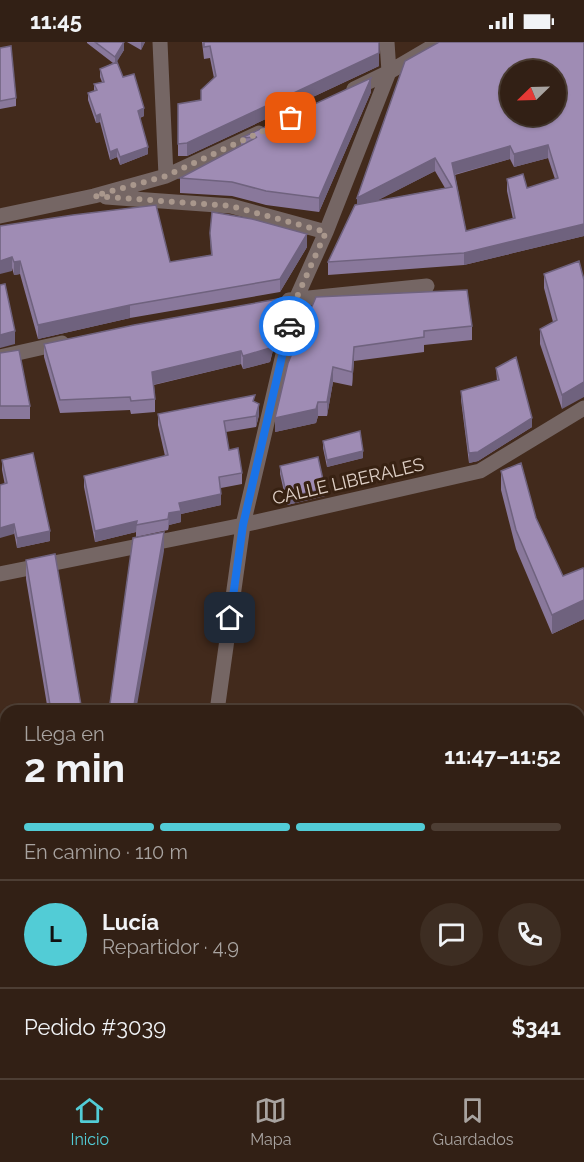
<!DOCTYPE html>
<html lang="es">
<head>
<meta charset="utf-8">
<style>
	:root { --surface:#322015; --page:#3d2d22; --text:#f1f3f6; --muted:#a8a3a0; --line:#4d3e34; --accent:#52ccd6 }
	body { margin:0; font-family:Raleway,sans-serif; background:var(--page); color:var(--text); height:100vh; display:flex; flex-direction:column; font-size:22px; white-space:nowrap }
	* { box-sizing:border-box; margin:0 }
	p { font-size:20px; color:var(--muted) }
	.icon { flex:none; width:33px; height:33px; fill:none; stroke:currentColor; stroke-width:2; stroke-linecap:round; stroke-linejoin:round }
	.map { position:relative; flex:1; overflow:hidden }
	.panel { position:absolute; left:0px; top:663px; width:585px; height:374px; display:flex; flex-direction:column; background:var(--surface); border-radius:18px 18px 0 0; box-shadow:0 2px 4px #0004,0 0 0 2px var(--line) }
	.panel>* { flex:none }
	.needle { width:39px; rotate:247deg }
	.buttons { position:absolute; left:500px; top:18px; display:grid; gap:12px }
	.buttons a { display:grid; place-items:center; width:66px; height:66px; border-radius:50%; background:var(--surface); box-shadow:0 2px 4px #0004,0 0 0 2px var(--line); font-size:30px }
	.pin { position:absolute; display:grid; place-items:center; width:51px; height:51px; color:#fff; margin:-26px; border-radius:12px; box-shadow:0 3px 9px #0006 }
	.courier { position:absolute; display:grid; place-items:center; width:60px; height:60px; margin:-30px; border:4px solid #1a73e8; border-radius:50%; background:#fff; color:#222; box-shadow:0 2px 8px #0007 }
	.head em { font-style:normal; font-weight:700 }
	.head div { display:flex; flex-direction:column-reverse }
	.head { display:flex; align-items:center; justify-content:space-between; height:102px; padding:0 24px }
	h1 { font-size:39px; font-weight:700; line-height:45px }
	.bar { display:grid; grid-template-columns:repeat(4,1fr); gap:9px 6px; align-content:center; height:72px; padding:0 24px }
	.bar i { height:8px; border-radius:4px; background:var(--line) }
	.bar .active { background:var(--accent) }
	.bar p { grid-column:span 4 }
	.line { display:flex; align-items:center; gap:15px; padding:0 24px; border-top:2px solid var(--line) }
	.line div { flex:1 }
	.round { display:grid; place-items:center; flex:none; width:63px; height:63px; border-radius:32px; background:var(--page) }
	.status { display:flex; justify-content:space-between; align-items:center; height:42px; padding:0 30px; background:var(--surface); direction:ltr }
	.status svg { height:16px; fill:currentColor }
	.menu { display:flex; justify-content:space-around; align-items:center; height:84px; border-top:2px solid var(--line); background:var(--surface); font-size:16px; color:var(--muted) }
	.menu a { display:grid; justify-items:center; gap:3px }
	.menu .active { color:var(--accent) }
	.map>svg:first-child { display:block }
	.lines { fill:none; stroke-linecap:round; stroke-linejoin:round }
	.minor { stroke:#756664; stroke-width:15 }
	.wall { fill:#89789b; fill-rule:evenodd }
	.shaded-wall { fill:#6f627e }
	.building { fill:#9f8cb4; stroke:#6f627e; stroke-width:1.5; fill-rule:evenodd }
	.done { stroke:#a9978c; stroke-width:6; stroke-dasharray:0 10.8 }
	.route { stroke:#1a73e8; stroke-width:8 }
	.labels { text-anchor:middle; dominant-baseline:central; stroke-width:6; stroke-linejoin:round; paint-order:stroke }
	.street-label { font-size:18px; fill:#e0d1c8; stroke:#372112 }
</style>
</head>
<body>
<div class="status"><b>11:45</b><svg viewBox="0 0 49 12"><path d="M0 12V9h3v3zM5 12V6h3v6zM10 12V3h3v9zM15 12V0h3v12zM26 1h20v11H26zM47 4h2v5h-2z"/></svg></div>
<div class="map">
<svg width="584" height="1036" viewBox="0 0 584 1036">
	<rect width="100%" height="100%" fill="#422a1c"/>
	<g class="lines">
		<path class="minor" d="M160,0L166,134
			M354,47L389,30L440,0
			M106,155L231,164L326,190
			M0,174L94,154L166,134L259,91
			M289,258L427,244
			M0,315L62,301
			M0,532L243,483L480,429L584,366
			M217,669L243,483L296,257L326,190L389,30L387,0
			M201,1036V1030"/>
	</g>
	<path class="wall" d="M87,0H124V8L116,20L123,35L144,74L140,76L148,112L120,123L117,115L110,118L100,80L96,81L88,58V51L94,49V42L102,40L100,35V27L113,21L87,1Z
		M127,0H145L141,8Z
		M202,0H379V24L187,114H178V62L201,58L214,36L210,16L204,17Z
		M584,0V194L464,223L328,233V220L357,163ZM548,116L555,137L527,146L507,137V149L513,177L466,189L455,133L510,117L514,125ZM435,129L445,146L376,159Z
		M0,6L16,56V64L0,67Z
		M371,50L319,170L266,163L232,154L180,151V136L241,103V96Z
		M0,184L170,220L211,213L210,191L307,205L280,250L130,276L38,297L20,232L14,233Z
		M579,219L562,367L540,302V287L553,280L544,246V232Z
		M316,255L472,284V298L424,303V310L354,319L352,344L333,340L327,374H318L316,381L275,390Z
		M283,269L270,320L243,327L241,322L154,343L155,357V370L131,372L130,368L60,371L44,315V302Z
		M0,311L30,364V377H0Z
		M496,326L532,385L478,419L469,421L461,358V349L497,339Z
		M255,360L259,373L256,385L226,390L229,408L242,431V442L221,446V463L181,472V480L169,483L168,488L136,495V490L95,500L84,445V434L165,414L158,383V372Z
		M323,399L363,416L327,425L323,406Z
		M2,418L50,499L17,506L2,428Z
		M280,424L325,454L287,463L280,432Z
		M501,429L536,476L563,534L584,528V577L552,592L516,507L501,448Z
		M26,518L82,669H48L26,537Z
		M584,691V748L579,738V694Z"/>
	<path class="shaded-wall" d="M124,0V8L115,23V15Z
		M141,0H145L141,8Z
		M379,11V24L187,114V101Z
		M371,36V50L319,170V156Z
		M144,66V74L138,76V69Z
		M100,72V80L96,81V74Z
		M548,103V116L514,125V112Z
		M510,104V117L452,133V121Z
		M148,105V112L120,123V115Z
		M117,107V115L110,118V110Z
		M435,116V129L357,169V156Z
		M584,182V194L464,223V211Z
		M307,192V205L280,250V237Z
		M12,215V229L0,232V219Z
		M20,219V232L14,233V220Z
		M283,256V269L270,320L243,327V314Z
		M130,263V276L38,297V283Z
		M15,289V302L0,306V293Z
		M354,305V319L352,344V330Z
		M241,309V322L152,343V330Z
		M333,325V340L327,374V360Z
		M584,340V355L562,367V353Z
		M318,360V374L316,381L275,390V376Z
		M259,362V373L256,385V374Z
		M532,376V385L478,419L469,421V411Z
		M363,409V416L327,425V418Z
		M325,447V454L287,463V455Z
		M221,452V463L181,472V480L169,483L168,488L169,471L179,461Z
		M137,479L136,490L95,500V489Z
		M14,482V492L0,496V486Z
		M50,489V499L17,506V496Z
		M164,490V509L136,669H133Z
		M584,558V577L552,592V573Z"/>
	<path class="building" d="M95,0H124L115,15Z
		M204,0H379V11L187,101L178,102V62L201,58V48L216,34L210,4L204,5Z
		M439,0H584V182L464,211L328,220L355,163L452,145L435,116L357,156L405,19ZM510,28H555V74H510ZM548,103L558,136L527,146L523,132L507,137L515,176L466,189L452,121L510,104L514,112Z
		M11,4L16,56L0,59V6Z
		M117,20L123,35L134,32L144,66L138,69L148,105L120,115L117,107L110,110L100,72L96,74L88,51L97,48L94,42L104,40L100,27Z
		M371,36L319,156L266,149L232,140L180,136L257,95L241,96Z
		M156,163L170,220L212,213L210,191L212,170L252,177L307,192L280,237L130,263L38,283L20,219L14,220L12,215L0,219V184L73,173Z
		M579,219L584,238V340L562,353L540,287L557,278L544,232Z
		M5,242L15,289L0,293V243Z
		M467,248L472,284L424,289V295L354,305L352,330L333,325L327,360H318L316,367L275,376L288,321L316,255Z
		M283,256L270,306L243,314L241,309L152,330L155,357L131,359L130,355L60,358L44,302L134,283Z
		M19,308L30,364H0V311Z
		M516,315L532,376L478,410L469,411L461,349L499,338L496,326Z
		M255,353L253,359L259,362L256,374L224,379L229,408L238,406L242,431L219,435L221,452L179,461L181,469L169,471L168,477L136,483L137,479L95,489L84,434L168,413L158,372Z
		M360,389L363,409L327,418L323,399Z
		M33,411L50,489L17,496L14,482L0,486V443L7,441L2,418Z
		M318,415L325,447L287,455L280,424Z
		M521,421L536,476L563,534L583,526L584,528V558L552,573L516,488L501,429Z
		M164,490L133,669H109L133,496Z
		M55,512L82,669H51L26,518Z
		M584,691V740L579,730V694Z
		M498,1030H561L570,1036H497L495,1035Z"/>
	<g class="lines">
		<path class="done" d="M289,284L296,257L326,190L231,164L94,154L166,134L291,76"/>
		<path class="route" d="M230,576L243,483L289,284"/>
	</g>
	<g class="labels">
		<g class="street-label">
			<text transform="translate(348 439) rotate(-13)">CALLE LIBERALES</text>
		</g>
	</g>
</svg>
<div class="buttons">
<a><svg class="needle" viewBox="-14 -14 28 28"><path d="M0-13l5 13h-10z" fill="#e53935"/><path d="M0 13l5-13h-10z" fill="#a8a3a0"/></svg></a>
</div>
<div class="pin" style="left:291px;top:76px;background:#ea580c"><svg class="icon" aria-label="bag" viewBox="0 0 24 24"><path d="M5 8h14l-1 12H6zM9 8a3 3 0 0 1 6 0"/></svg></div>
<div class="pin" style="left:230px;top:576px;background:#1f2937"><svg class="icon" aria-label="home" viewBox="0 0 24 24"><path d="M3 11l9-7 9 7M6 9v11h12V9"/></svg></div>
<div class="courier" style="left:289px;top:284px"><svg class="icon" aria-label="car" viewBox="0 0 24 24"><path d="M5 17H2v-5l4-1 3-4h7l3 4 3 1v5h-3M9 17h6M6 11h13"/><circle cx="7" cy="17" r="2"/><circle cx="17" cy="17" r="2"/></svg></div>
<section class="panel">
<div class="head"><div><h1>2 min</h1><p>Llega en</p></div><em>11:47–11:52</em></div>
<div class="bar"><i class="active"></i><i class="active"></i><i class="active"></i><i></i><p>En camino · 110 m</p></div>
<div class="line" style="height:108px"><b class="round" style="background:var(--accent);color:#111">L</b><div><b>Lucía</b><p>Repartidor · 4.9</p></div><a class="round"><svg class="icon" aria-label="chat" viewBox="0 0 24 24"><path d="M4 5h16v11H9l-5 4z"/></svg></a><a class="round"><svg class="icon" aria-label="phone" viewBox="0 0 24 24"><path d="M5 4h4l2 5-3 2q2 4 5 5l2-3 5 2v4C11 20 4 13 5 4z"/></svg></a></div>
<div class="line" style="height:78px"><div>Pedido #3039</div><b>$341</b></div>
</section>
</div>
<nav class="menu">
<a class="active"><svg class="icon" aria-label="home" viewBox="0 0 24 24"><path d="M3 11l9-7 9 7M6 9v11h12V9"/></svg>Inicio</a>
<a><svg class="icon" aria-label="map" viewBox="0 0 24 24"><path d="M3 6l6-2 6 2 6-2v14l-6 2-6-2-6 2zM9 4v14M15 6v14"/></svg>Mapa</a>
<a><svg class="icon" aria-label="saved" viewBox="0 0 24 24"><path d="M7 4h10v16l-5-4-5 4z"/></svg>Guardados</a>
</nav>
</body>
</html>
